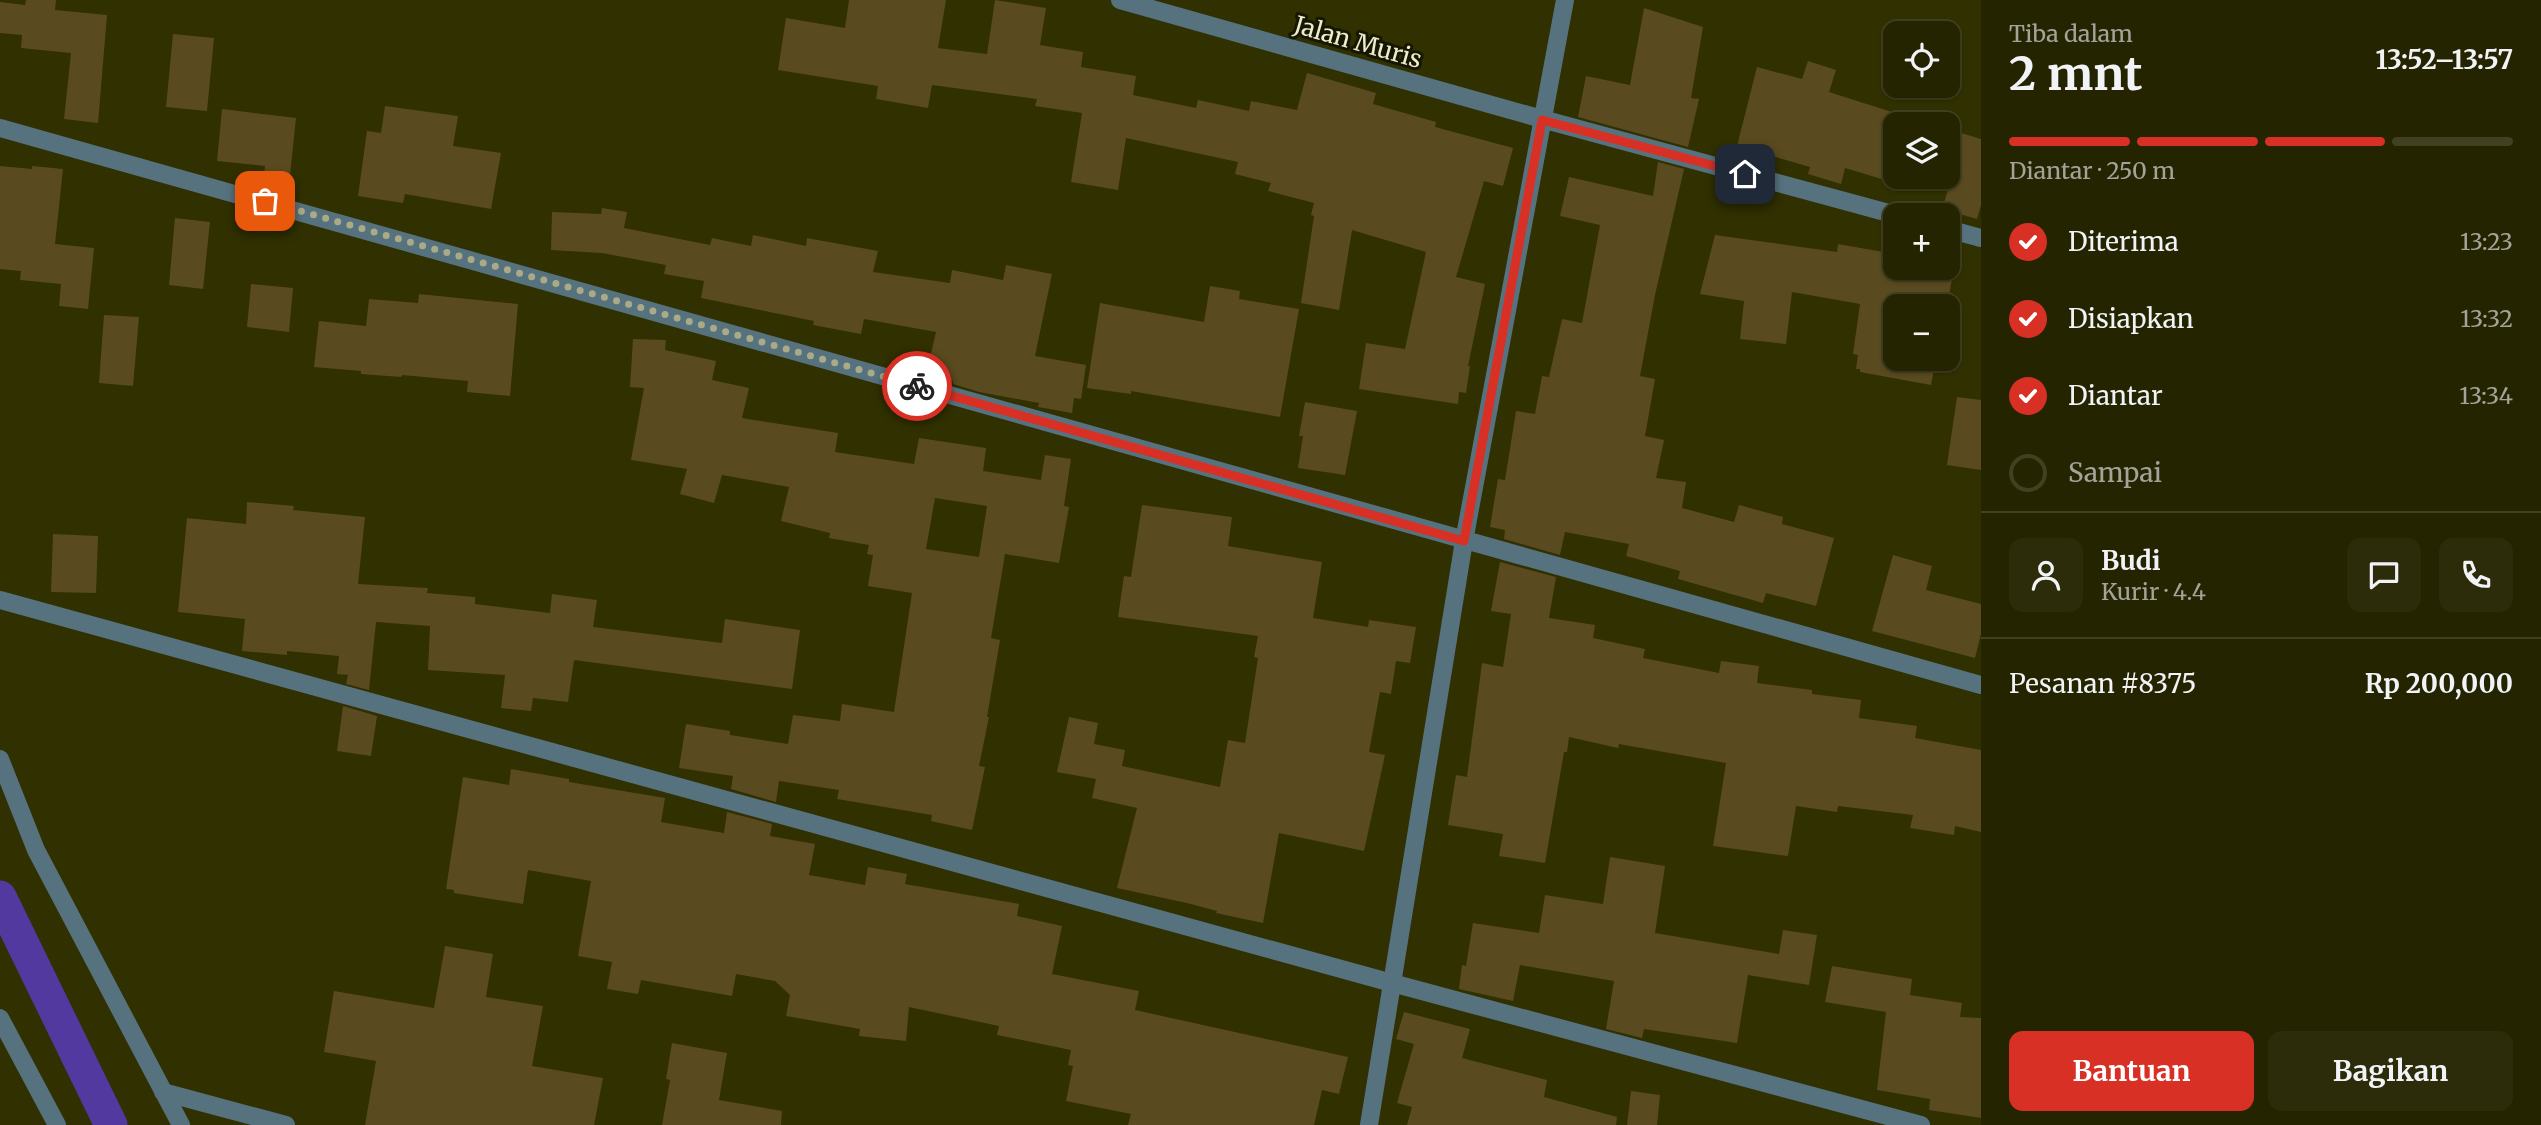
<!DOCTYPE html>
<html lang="id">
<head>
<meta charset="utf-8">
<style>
	:root { --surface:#242400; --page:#2c2c0a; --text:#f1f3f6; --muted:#a3a499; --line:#414122; --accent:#d93025 }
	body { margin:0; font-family:Merriweather,serif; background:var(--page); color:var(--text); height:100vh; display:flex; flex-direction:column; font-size:26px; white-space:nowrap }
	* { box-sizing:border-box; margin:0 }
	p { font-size:23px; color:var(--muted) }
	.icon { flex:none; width:38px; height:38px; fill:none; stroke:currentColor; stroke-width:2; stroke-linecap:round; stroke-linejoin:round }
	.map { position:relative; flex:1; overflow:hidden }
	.details { display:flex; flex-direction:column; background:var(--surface); width:560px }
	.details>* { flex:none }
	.tools { position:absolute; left:1883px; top:21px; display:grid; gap:14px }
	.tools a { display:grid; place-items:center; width:77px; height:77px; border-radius:14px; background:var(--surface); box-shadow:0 2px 5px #0004,0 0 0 2px var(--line); font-size:35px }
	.pin { position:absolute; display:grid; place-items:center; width:60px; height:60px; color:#fff; margin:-30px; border-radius:14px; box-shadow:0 4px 10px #0006 }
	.courier { position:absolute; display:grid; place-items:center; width:70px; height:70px; margin:-35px; border:5px solid #d93025; border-radius:50%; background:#fff; color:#222; box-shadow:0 2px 9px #0007 }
	.summary em { font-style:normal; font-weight:700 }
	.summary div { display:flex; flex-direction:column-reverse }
	.summary { display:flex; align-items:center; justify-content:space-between; height:119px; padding:0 28px }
	h1 { font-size:46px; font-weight:700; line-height:52px }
	.bar { display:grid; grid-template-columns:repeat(4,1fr); gap:10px 7px; align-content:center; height:84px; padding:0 28px }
	.bar i { height:9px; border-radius:5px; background:var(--line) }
	.bar .current { background:var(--accent) }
	.bar p { grid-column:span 4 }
	.line { display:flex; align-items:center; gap:18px; padding:0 28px; border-top:2px solid var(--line) }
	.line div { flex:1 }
	.round { display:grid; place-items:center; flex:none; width:74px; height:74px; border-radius:14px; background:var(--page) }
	ol { padding:0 28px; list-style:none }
	li { display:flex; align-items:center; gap:21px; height:77px }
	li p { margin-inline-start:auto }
	li .icon { padding:7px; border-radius:50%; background:var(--accent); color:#fff; stroke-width:4 }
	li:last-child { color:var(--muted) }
	li i { width:38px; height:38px; border:4px solid var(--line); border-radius:50% }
	.action { display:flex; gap:14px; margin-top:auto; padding:14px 28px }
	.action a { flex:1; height:80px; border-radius:14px; background:var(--accent); color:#fff; font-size:28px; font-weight:700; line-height:80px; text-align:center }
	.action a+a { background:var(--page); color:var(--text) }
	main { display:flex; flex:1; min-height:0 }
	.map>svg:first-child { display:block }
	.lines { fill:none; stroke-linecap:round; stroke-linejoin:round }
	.canal { stroke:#5139a0; stroke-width:33 }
	.building { fill:#5a4a1f; fill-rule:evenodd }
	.minor { stroke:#57727f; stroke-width:18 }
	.done { stroke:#aaab86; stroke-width:7; stroke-dasharray:0 12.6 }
	.route { stroke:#d93025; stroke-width:9 }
	.labels { text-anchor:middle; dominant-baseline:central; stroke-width:6; stroke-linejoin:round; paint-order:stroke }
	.street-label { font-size:24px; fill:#ecedce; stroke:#171701 }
</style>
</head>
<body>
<main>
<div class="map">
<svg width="1981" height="1125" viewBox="0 0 1981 1125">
	<rect width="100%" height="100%" fill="#303000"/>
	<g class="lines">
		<path class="canal" d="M0,897L111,1125"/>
	</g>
	<path class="building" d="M26,0H56L55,10L107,15L98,123L64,119L71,53L21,48L22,35L0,33V2L25,5Z
		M849,0H946L938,48L987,54L995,0L1046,8L1040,45L1083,52L1081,67L1136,76L1133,95L1196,108L1198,100L1249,111L1251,101L1297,110L1307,73L1376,93L1373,104L1436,122L1435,127L1513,148L1503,186L1484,181L1456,277L1485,284L1468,366H1470L1466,393L1459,392L1458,404L1359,389L1366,343L1405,349L1426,252L1352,230L1339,310L1301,303L1314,216L1311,215L1314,203L1268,191L1271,183L1235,174L1238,162L1126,138L1118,190L1071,182L1082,113L1035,106L1037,99L932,85L928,108L876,99L878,86L778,70L786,18L845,28Z
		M1644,8L1703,27L1691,98L1699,99L1688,147L1578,117L1586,76L1630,85Z
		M173,34L214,38L207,111L166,107Z
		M1808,61L1836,70L1829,92L1895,113V183L1845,168L1841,184L1808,174L1810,167L1737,146L1757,67L1802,79Z
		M385,106L458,116L453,146L501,153L491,209L405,194L403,203L358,196L367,131L381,133Z
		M222,109L296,118L290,175L264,173L265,166L217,161Z
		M1948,129L1981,139V205L1977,219L1942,209L1948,190Z
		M1658,162L1684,169L1655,295L1640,376L1655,379L1645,436L1664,440L1656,478L1686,482L1682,508L1734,522L1739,505L1783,517L1782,524L1834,538L1816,606L1766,593L1763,603L1678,579L1680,571L1626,556L1629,544L1565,532L1560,555L1504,539L1505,530L1490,527L1498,479L1505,480L1516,411L1535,414L1542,376L1549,377L1562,319L1582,323L1600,225L1560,216L1569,177L1653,196Z
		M0,166L32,169V166L63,169L55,244L94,248L88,309L59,306L61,284L20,280L21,271L0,269Z
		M602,208L627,212L624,228L710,245L712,238L751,246L753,235L806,246L807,238L878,251L873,272L950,283L952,270L1003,280L1006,265L1052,274L1035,356L1086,365L1081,399L1074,398L1072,413L1038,407L1039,403L979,392L953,384V381L926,375L936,332L864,319L861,334L813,325L814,321L701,298L704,281L664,274L666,265L602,253L551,250L552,212L601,214Z
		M175,218L210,222L203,289L169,285Z
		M1715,235L1837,252L1838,244L1895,254V268H1921L1919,274L1952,279L1947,306H1895V359H1936L1931,385L1860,372V369H1856L1858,355L1853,354L1860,304L1792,292L1786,344L1740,339L1744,301L1700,294Z
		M251,284L293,288L289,332L247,327Z
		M1210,286L1240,291L1239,299L1299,309L1280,417L1131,391V394L1087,388L1100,303L1204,322Z
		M419,294L518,304L510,396L467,392L468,381L402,375L401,377L361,374V371L314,367L319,321L366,326L369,299L418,303Z
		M104,315L139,317L133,386L99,383Z
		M633,339L666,340L665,350L716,361L712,380L749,388L742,418L838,433L835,452L914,464L919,438L986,448L983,471L1041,480L1045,455L1071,459L1064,506L1069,507L1059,563L1005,554L991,638L1000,640L987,717H989L979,766L985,767L972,830L931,821L932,815L837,799L839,790L779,781L776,802L731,789L733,776L679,768L686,724L730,731V735L788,744L793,715L840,721L842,704L894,712L912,593L868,586L873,555L867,554L869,545L829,538L830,533L781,521L789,487L722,475L714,503L680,494L687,469L631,460L644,388L630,387ZM935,498L987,506L979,557L926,549Z
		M1957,397L1981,400V470L1947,465Z
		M1305,402L1357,411L1345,475L1298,468L1303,436H1299Z
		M247,502L294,506L293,510L365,517L358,584L428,588L427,593L475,597V604L550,613L552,594L597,600L593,627L722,643L725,619L800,630L792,689L574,660L568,702L533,698L531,711L501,708L505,675L428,670L430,626L376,622L369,690L346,684L348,675L337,674L339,656L287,651V655L242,651L245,619L178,612L187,518L246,524Z
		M1142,505L1232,517L1228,546L1322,562L1313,618L1368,627L1369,620L1416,627L1410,663L1396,661L1391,694L1380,692L1369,752L1385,755L1364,851L1279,833L1263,923L1216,913L1217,911L1187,903L1117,888L1137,808L1092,798L1096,779L1057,772L1069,717L1098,723L1094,744L1125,750L1122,766L1220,787L1228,740L1245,743L1258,658L1254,657L1258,636L1118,617L1124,576L1131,577Z
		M53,534L98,536L96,593L51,592Z
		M1893,555L1932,566L1926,590L1981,604V634L1975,658L1872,631Z
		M1500,562L1556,577L1549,618L1595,625L1593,638L1645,649L1643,658L1719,673L1721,661L1759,666L1757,683L1812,690V694L1861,700L1859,718L1917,726L1915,738L1981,750V832L1955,826L1954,835L1910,828L1913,815L1838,806L1837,812L1796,806L1788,856L1713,846L1726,763L1619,744L1618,748L1569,737L1567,752H1564L1545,863L1499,856L1503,834L1448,825L1456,775L1467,777L1482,663L1503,667L1511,614L1491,611Z
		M343,706L377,716L371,756L337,751Z
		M511,769L569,779V782L665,798L661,822L724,833L727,812L772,824L770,836L815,844L809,875L865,885L868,867L907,874L905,884L1019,904L1017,916L1062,926L1052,974L1139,991L1135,1010L1348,1057L1339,1094L1322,1090L1314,1125H1128L1131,1114L1066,1101L1073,1066L1068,1065L1071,1050L997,1035L999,1026L909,1007L906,1041L859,1036L860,1029L786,1016L790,995L775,981L736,974L732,996L641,980L638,994L607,989L612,962L578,956L591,881L528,870L523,904L454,893V890L446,889L463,777L509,785Z
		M1610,857L1665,866L1655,933L1779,954L1783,930L1817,935L1809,985L1748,975L1737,1043L1644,1029L1642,1038L1606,1029L1614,981L1520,965L1513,1001L1459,989L1462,965L1466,966L1473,923L1539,933L1545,895L1603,904Z
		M445,946L493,954L486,997L543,1006L532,1066L603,1078L594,1125H365L376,1061L324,1052L334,991L434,1008Z
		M1832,966L1912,979L1910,995L1962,1003L1960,1017L1981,1018V1118L1929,1110L1930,1099L1877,1090L1886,1012L1825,1002Z
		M1404,1012L1470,1029L1462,1058L1547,1080L1544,1097L1617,1117L1616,1125H1407L1412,1107L1397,1103L1414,1044L1396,1039Z
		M672,1043L727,1053L719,1100L782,1111L781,1125H662L670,1080L666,1079Z
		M1631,1091L1660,1095L1657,1125H1627Z"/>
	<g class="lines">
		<path class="minor" d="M1120,0L1542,119L1896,215
			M0,128L1981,685
			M1948,229L1981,238
			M0,600L1392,983L1921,1125
			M0,759L36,850L181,1125
			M0,1018L57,1125
			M163,1092L286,1125
			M1369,1125L1464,541L1565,0"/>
	</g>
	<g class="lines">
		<path class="done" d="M265,201L917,386"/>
		<path class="route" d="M917,386L1464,541L1542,120L1745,174"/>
	</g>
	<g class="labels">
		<g class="street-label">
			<text transform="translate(1358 42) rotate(16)">Jalan Muris</text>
		</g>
	</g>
</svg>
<div class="tools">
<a><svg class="icon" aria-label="locate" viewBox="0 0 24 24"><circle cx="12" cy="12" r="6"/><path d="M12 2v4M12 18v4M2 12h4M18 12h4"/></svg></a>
<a><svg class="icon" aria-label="layers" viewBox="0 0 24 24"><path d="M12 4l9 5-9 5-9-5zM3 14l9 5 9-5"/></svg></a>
<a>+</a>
<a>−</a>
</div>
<div class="pin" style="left:265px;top:201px;background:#ea580c"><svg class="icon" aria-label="bag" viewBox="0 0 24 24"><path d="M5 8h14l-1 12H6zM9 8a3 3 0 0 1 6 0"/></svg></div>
<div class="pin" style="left:1745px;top:174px;background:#1f2937"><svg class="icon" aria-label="home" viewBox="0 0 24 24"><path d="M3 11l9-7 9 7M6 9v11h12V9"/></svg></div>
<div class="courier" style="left:917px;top:386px"><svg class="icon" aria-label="bike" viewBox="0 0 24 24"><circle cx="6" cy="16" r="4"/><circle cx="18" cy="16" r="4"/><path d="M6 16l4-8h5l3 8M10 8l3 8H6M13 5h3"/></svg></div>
</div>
<section class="details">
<div class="summary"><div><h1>2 mnt</h1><p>Tiba dalam</p></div><em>13:52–13:57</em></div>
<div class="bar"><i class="current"></i><i class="current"></i><i class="current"></i><i></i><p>Diantar · 250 m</p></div>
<ol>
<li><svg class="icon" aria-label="check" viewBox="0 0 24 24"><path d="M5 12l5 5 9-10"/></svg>Diterima<p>13:23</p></li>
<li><svg class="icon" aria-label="check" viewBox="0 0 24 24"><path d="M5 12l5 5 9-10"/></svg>Disiapkan<p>13:32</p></li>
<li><svg class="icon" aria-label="check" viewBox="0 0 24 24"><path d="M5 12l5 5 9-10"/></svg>Diantar<p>13:34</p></li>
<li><i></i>Sampai</li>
</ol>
<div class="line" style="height:126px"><a class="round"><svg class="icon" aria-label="person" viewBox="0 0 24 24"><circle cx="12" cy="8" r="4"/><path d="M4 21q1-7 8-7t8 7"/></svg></a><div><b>Budi</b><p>Kurir · 4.4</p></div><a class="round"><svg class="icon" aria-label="chat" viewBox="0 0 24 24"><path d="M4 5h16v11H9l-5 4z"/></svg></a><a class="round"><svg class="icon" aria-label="phone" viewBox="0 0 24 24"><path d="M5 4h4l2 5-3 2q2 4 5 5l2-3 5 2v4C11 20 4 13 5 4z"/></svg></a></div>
<div class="line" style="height:91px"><div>Pesanan #8375</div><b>Rp 200,000</b></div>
<div class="action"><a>Bantuan</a><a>Bagikan</a></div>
</section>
</main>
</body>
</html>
